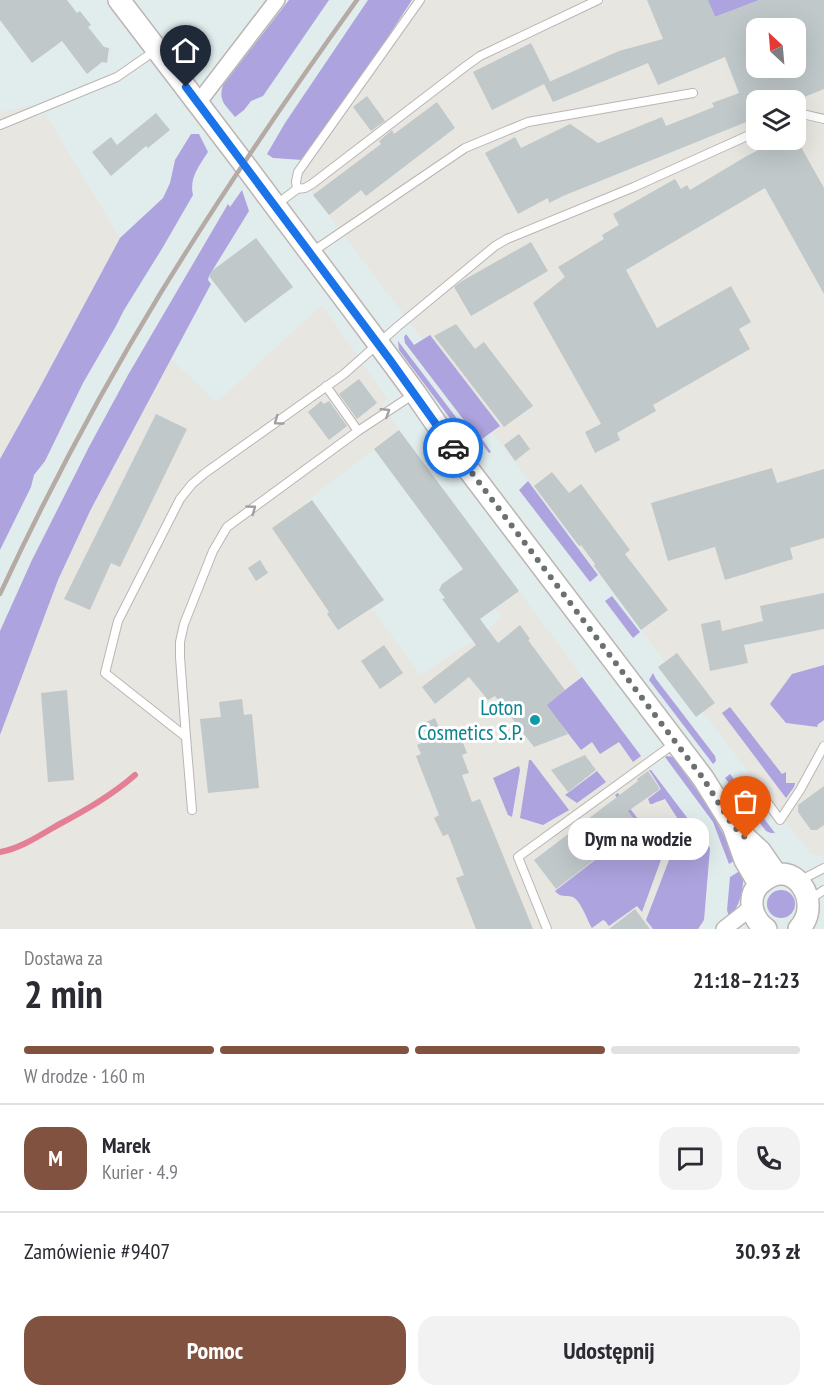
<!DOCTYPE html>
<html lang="pl">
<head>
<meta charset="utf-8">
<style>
	:root { --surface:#fff; --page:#f2f2f3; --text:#2b2b33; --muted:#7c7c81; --line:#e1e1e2; --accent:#815240 }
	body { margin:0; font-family:"PT Sans Narrow",sans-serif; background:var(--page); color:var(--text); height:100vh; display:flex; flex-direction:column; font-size:22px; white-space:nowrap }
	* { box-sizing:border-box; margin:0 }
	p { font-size:20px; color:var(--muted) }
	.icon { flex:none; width:33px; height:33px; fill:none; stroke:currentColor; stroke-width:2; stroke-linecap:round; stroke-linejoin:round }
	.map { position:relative; height:929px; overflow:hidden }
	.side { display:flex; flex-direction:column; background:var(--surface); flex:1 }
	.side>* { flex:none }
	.needle { width:39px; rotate:334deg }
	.buttons { position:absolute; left:746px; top:18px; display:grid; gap:12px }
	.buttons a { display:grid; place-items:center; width:60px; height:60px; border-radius:12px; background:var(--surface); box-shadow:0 6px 24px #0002; font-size:30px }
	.pin { position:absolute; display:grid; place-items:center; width:51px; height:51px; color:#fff; margin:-62px -26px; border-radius:50% 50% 50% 0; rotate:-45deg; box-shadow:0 0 6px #0007 }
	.pin .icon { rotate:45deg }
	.courier { position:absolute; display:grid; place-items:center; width:60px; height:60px; margin:-30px; border:4px solid #1a73e8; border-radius:50%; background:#fff; color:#222; box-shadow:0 2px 8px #0007 }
	.bubble { position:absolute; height:42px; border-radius:18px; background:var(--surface); box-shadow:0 6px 24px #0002; font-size:20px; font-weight:800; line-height:42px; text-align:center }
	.overview em { font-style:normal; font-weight:800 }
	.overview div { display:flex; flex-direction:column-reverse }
	.overview { display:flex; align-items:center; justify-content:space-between; height:102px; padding:0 24px }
	h1 { font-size:39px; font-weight:800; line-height:45px }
	.bar { display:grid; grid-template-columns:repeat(4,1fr); gap:9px 6px; align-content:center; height:72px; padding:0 24px }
	.bar i { height:8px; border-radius:4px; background:var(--line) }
	.bar .on { background:var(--accent) }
	.bar p { grid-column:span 4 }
	.line { display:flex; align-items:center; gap:15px; padding:0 24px; border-top:2px solid var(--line) }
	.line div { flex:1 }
	.round { display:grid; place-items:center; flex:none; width:63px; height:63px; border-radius:18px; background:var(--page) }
	.cta { display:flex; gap:12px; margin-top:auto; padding:12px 24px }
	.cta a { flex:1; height:69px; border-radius:18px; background:var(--accent); color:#fff; font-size:24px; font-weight:800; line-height:69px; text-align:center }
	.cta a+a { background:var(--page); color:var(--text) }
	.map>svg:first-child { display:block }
	.industrial { fill:#e7e6e1; fill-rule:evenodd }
	.green { fill:#ada3de }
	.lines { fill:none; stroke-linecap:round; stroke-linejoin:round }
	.stream { stroke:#e57f96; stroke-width:6 }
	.building { fill:#c0c8c9; fill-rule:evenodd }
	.lane-casing { stroke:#bcb5b2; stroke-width:10 }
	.street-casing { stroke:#bcb5b2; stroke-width:18 }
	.secondary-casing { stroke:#bcb5b2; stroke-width:24 }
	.lane { stroke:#fff; stroke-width:8 }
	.street { stroke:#fff; stroke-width:15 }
	.secondary { stroke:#fff; stroke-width:21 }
	.rail { stroke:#b6aaa4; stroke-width:4.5 }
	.oneway { stroke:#a0a0a0 }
	.done { stroke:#6c7070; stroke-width:6; stroke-dasharray:0 10.8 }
	.route { stroke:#1a73e8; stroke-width:8 }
	.culture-dot { fill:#0f9aa8; stroke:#fff; stroke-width:2 }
	.labels { text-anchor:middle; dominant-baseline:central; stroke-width:6; stroke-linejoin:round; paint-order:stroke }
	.culture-label { font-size:22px; fill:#0d838f; stroke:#fff; text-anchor:end }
</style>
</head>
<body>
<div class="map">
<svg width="824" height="929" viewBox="0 0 824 929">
	<rect width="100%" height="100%" fill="#e1eced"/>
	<path class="industrial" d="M412,0H824V857L810,853L783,818L295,170L303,160L384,43ZM756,28H795V68H756ZM756,100H795V140H756Z
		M32,105L36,118L46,115L120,238L39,389L0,459V112Z
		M322,305L387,399L381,404L399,430L304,503L375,606L372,608L420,675L473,641L502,618L495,609L519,591L668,793L710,848L704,920L698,929H0V735L58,580L91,509L171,359L216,403Z"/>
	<path class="green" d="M289,0H329L263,96L251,101L244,110L235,117C225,104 218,101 223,85Z
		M368,0H412L384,43L303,160L273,158L267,154L285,123Z
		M695,0H760L715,17L708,1L702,4Z
		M191,134H199L208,152C199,166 189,178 193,195L163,247L124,310L116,326L83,383L45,461L34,475L31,487L0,550V459L39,389L120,238L163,198L170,183L175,160Z
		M242,190L249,211L209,276L208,280L211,284L91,509L58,580L0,735V631L32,560L90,445L128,375L228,204L230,207Z
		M406,334L414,345L430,335L500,426L482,439L491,452L489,453L405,343L404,337Z
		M398,341L471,437L467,441L399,350Z
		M528,481L598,575L590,582L519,490Z
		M612,596L640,632L633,638L605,601Z
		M824,665V720L817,725L818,727L786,723L770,704L792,674Z
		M653,673L656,679L715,756L716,761L713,764L649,680Z
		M522,674L552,700L582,677L641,756L633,762L619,742L600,754L592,742L581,750Z
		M730,707L782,774L786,772V783H795L794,787L786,798L722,713Z
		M667,756L673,757L706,803L737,859L729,864L713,822L665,757Z
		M529,760H531L569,810L543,825L520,818Z
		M519,766L520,770L512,817L508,815L493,778Z
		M649,770H651L710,848L704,920L698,929H653L646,920L674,847L692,841L665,799L654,803L653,804H650L648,799L661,789Z
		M597,771L606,782L577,803L565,795Z
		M730,774L775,833H771L766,831L725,778Z
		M618,793L642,824L662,857L642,912L637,906L609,926L605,921L603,920L592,928C587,920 581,901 573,897C565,894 562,899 555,891L639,826L615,795Z
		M743,869C744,885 742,905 729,917L727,910L730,877Z
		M767 904a14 14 0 1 1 28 0a14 14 0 1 1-28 0Z"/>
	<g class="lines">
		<path class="stream" d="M0,852C19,849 39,836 56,826C84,811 111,796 135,775"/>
	</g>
	<path class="building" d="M0,0H67L77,13L80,11L91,25L88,27L104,47L109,48L107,63L102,62L87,74L62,41L32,63L0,20Z
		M647,0H708L715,17L760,0H824V89L797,100H756V118L563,196L549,203L548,198L518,214L485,153L515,137L521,148L570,124L598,143L662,117L666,126L714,107L712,103L739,93L725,57L658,85L648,63L553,102L544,84L492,110L473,72L531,43L550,81L549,82L619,51L663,39ZM756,28H795V68H756Z
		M367,96L385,121L371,131L353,107Z
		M437,102L455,128L366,196L361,190L329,215L313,195L381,144L379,141L392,130L394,134Z
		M156,113L170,130L148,148L146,146L111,176L92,152L111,137L117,145Z
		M777,140H797L824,188V294L765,188L626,270L657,328L731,286L751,322L739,329L750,349L653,405L656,411L617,433L620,440L595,453L585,432L601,424L533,303L565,277L558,267L604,239L602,235L619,225L613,214L675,179L681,189L687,185L690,190L745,157Z
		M256,238L293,287L245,323L209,276L213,270Z
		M531,242L548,271L471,316L454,287L462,281Z
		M456,324L475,349L484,342L533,406L504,427L434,336Z
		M359,379L377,403L357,419L339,394Z
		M321,401L324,404L329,401L347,426L329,440L308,412Z
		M156,414L187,429L120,567L111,563L90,610L64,599Z
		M399,430L519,591L480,619L498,643L520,625L530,639L528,640L565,690L547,705L568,734L534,747L495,696L488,700L469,677L435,704L422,687L476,645L442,599L445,598L439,590L442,584L463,569L374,449Z
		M519,434L530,449L515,461L504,445Z
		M772,468L777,483L824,469V538L790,548L793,559L725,580L715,547L668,561L651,503Z
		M552,472L569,493L581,484L630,550L625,554L668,610L641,630L594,566L595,564L581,545L579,546L534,486Z
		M312,500L384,600L338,630L327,614L329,612L272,528Z
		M260,560L268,573L256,581L248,568Z
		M824,593V629L744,645L748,663L710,671L701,624L720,620L722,631L763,621L760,606Z
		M384,645L403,673L380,689L361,661Z
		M677,653L715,703L696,717L658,667Z
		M67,690L74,780L48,782L41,693Z
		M242,699L244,715L252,714L259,788L208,793L200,719L221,717L219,702Z
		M435,718L442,735L452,731L456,741L461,738L467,753L462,755L469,773L462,775L472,802L480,799L533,929H476L456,878L464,875L448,834L443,836L434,818L439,815L416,756L421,754L417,745L428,740L422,724Z
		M585,755L596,770L568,792L551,770Z
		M648,771L660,789L628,811L639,826L556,889L534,860L638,781L637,779Z
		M824,786V825L817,830H811L798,812V805Z
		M635,909L650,929H609Z"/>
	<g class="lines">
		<g class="lane-casing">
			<path id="lane" d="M795,114L798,113L824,119
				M0,125L117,77L156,50
				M297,189L296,182L298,172L420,0
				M277,204L297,189L305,188L312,184L466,66L480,56L598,0
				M312,252L465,148L528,122L693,93
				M326,386L358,431
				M186,737L180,657V642L184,624L213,551L227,527L358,431L414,394
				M757,788L780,820L800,790L824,746
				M192,810L186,737L105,673L118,621L180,499L192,484L205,473L344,374L397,327L495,246L507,239L634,187L756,132
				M801,880L824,868
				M812,898L824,890
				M547,929L518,857L675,743"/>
		</g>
		<g class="street-casing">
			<path id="street" d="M198,103L277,0
				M724,929L752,907"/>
		</g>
		<g class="secondary-casing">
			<path id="secondary" d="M119,0L238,156L378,343L415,393L459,457L703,778L733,826L745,860L759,884
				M736,829L760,851L776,874
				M766,929C757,923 751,912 752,901C752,893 756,887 762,882C793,855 824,902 799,929"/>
		</g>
		<use href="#lane" class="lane"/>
		<use href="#street" class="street"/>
		<use href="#secondary" class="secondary"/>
		<path class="rail" d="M0,594C48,491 101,391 160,294C222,193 288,96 357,0"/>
	</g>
	<defs><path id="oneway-chevron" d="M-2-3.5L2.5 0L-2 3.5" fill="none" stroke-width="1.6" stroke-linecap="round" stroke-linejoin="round" transform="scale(1.5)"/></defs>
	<g class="oneway">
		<use href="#oneway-chevron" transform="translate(386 412) rotate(-32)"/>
		<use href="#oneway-chevron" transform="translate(278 421) rotate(144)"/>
		<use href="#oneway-chevron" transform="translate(252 509) rotate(-36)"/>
	</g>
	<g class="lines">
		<path class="done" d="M453,448L689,760L703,778L733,826L746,838"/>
		<path class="route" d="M186,87L390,360L453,448"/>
	</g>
	<circle class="culture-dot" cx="535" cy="720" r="6"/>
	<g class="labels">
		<g class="culture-label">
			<text x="523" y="707">Loton<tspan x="523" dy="25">Cosmetics S.P.</tspan></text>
		</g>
	</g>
</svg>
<div class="buttons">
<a><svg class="needle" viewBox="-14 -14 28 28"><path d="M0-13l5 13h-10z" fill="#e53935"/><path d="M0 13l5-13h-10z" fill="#7c7c81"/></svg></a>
<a><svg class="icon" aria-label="layers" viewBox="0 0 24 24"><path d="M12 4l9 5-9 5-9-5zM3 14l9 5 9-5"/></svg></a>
</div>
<div class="pin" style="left:746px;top:838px;background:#ea580c"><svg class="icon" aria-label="bag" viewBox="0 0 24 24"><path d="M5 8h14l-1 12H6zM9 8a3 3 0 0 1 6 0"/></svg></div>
<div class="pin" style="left:186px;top:87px;background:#1f2937"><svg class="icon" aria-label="home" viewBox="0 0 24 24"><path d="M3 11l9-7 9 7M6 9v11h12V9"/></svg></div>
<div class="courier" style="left:453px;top:448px"><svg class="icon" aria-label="car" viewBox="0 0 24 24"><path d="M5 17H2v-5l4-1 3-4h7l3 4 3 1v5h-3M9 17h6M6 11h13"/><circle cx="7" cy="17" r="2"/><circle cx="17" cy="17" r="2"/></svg></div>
<div class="bubble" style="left:568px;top:818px;width:141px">Dym na wodzie</div>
</div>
<section class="side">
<div class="overview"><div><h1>2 min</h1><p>Dostawa za</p></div><em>21:18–21:23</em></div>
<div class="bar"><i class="on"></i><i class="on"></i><i class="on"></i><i></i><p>W drodze · 160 m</p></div>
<div class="line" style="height:108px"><b class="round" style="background:var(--accent);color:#fff">M</b><div><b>Marek</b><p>Kurier · 4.9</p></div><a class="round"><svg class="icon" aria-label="chat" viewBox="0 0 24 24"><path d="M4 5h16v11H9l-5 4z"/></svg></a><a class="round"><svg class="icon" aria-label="phone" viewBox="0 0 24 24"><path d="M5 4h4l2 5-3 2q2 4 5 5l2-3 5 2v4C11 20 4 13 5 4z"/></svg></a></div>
<div class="line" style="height:78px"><div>Zamówienie #9407</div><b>30.93 zł</b></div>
<div class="cta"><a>Pomoc</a><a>Udostępnij</a></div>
</section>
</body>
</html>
